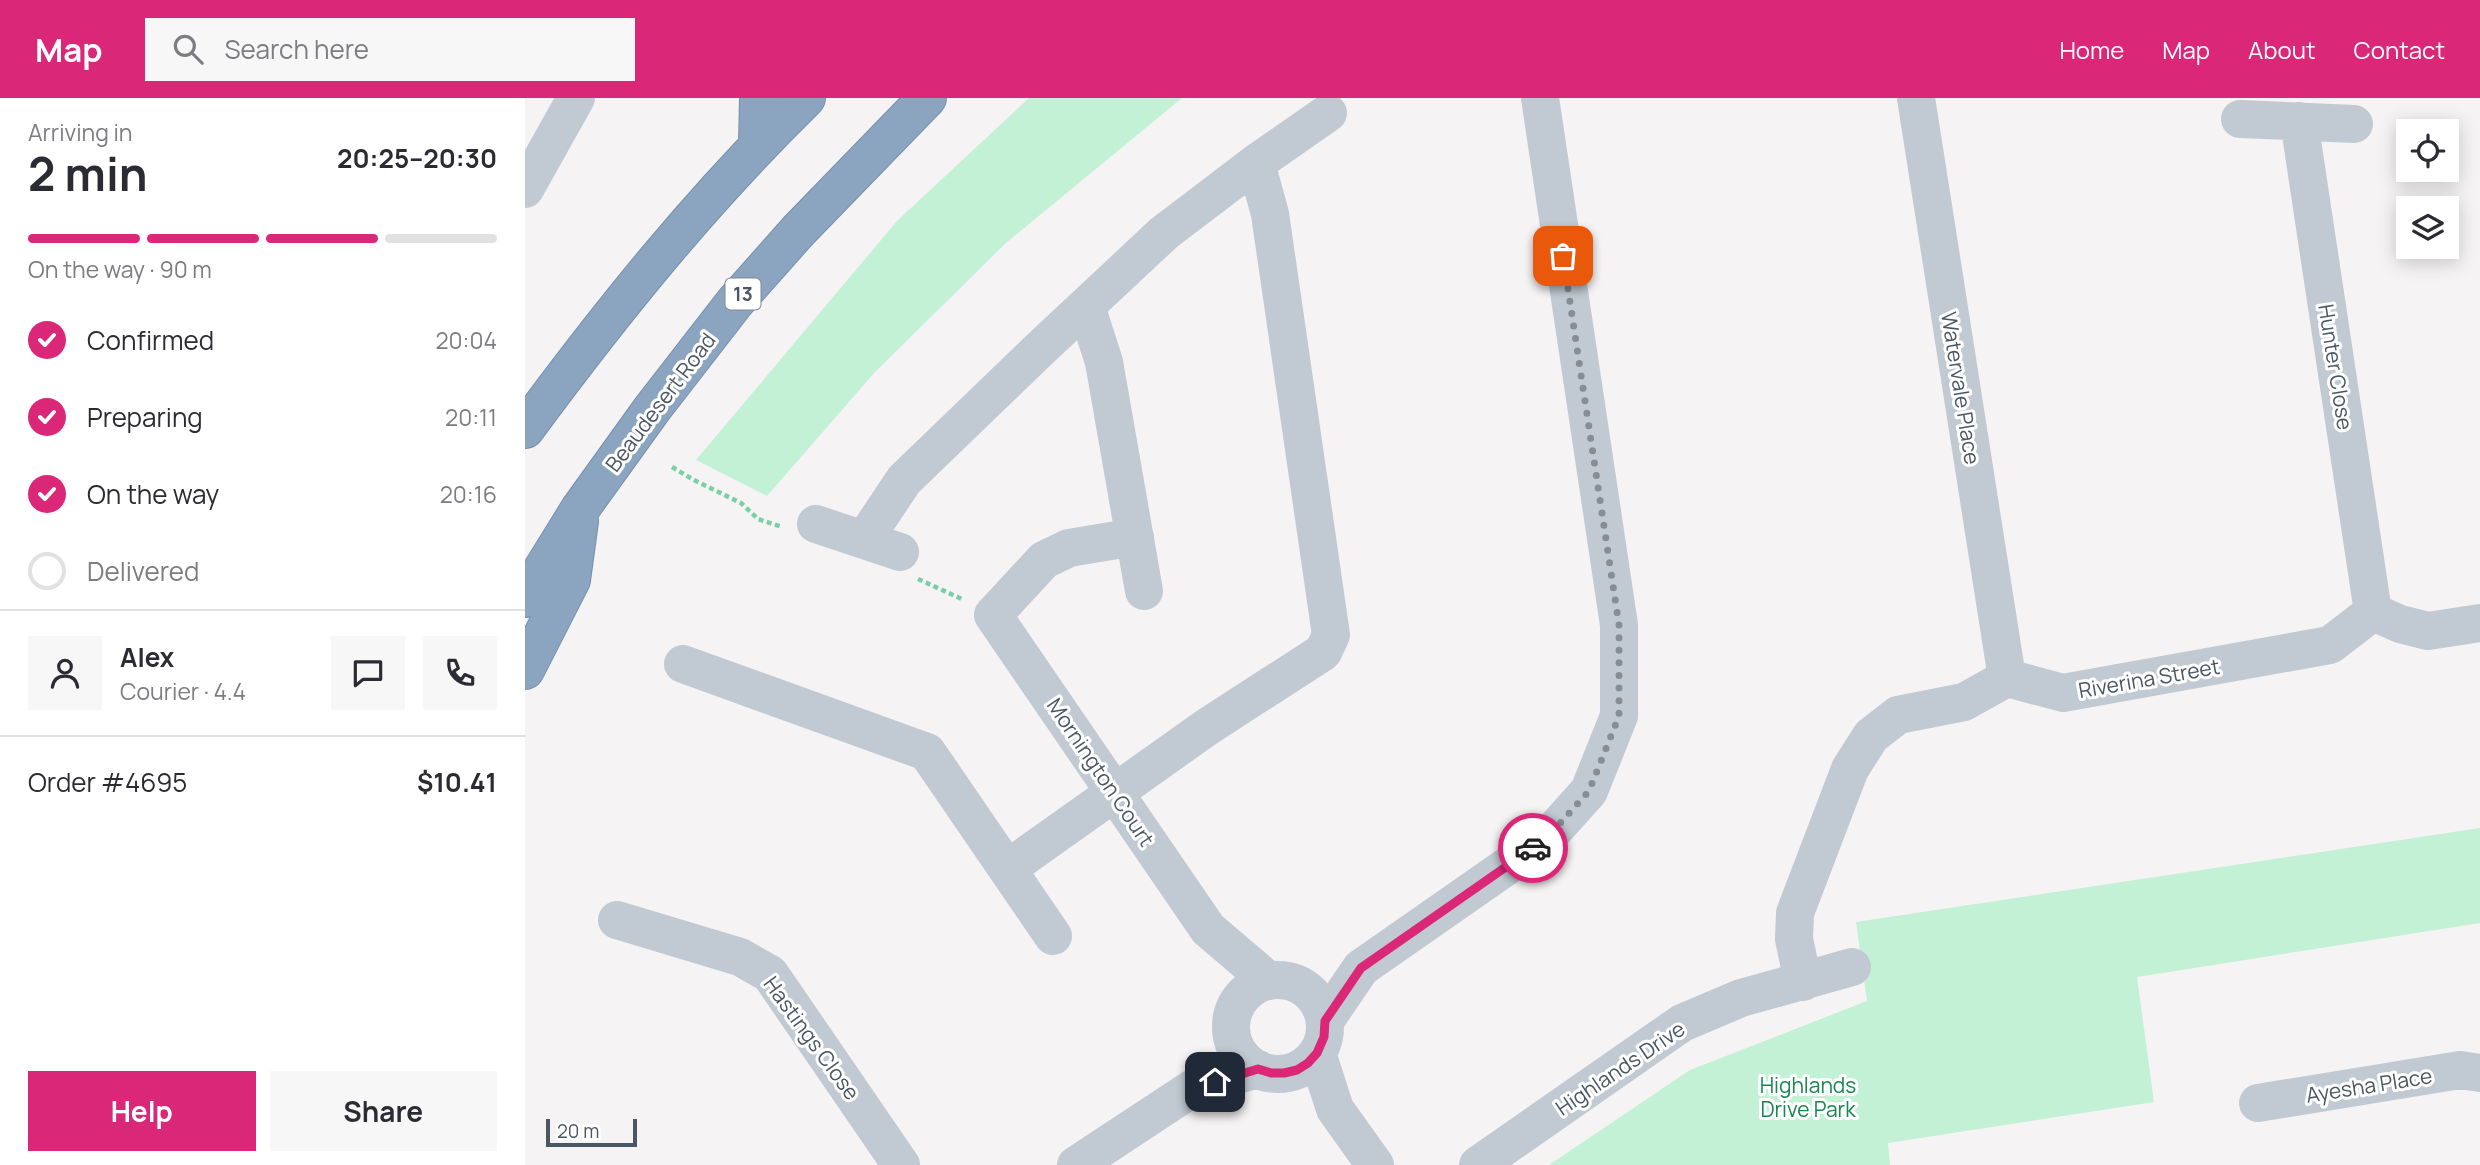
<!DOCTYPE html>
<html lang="en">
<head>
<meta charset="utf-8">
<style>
	:root { --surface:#fff; --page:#f7f7f7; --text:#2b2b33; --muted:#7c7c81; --line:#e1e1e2; --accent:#db2777 }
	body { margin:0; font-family:Manrope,sans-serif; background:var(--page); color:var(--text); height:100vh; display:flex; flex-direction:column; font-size:26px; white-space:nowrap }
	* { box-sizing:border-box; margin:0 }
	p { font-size:23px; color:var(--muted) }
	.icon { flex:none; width:38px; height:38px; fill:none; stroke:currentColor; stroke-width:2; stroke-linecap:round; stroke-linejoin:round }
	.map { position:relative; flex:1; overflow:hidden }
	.drawer { display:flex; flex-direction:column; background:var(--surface); width:525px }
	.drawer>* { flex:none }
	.buttons { position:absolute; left:1871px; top:21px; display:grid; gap:14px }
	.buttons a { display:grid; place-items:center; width:63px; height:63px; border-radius:0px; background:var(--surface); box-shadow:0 4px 18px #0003; font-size:35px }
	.scale { position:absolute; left:21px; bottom:18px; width:91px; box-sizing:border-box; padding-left:7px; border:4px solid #4a5661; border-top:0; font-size:19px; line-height:24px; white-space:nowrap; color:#4a5661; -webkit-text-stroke:5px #fff; paint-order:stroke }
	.pin { position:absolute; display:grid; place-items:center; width:60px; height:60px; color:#fff; margin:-30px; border-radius:14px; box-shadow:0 4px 10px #0006 }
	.courier { position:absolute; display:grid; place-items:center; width:70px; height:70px; margin:-35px; border:5px solid #db2777; border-radius:50%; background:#fff; color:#222; box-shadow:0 2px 9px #0007 }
	.head em { font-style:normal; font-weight:700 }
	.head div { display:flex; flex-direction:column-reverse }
	.head { display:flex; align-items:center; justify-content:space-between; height:119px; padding:0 28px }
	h1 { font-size:46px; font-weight:700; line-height:52px }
	.bar { display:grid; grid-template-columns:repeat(4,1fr); gap:10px 7px; align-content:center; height:84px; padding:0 28px }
	.bar i { height:9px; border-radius:5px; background:var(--line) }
	.bar .on { background:var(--accent) }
	.bar p { grid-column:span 4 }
	.line { display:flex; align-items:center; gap:18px; padding:0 28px; border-top:2px solid var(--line) }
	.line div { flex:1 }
	.round { display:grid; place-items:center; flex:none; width:74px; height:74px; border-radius:0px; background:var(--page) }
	ol { padding:0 28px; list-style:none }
	li { display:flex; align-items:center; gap:21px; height:77px }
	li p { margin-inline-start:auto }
	li .icon { padding:7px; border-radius:50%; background:var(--accent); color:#fff; stroke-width:4 }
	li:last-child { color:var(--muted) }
	li i { width:38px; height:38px; border:4px solid var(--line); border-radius:50% }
	.primary-button { display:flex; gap:14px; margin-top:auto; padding:14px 28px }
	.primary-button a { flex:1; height:80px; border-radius:0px; background:var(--accent); color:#fff; font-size:28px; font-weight:700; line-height:80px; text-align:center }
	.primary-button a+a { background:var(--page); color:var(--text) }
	header { display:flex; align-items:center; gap:42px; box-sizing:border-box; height:98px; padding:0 35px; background:var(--accent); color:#fff }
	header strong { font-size:33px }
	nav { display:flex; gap:38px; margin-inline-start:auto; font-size:24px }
	.search { width:490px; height:63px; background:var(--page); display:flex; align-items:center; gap:18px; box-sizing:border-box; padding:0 24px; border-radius:0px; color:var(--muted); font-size:26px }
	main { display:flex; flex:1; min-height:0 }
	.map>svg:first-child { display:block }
	.green { fill:#c3f1d5 }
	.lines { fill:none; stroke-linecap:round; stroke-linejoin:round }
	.highway-casing { stroke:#7690ad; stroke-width:40 }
	.path { stroke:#7ad0a6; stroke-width:4.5; stroke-dasharray:5 3.5; stroke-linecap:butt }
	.minor { stroke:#c1cad2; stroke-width:38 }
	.highway { stroke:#8ba5c1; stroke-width:38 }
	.done { stroke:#868d94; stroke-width:7; stroke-dasharray:0 12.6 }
	.route { stroke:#db2777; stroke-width:9 }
	.labels { text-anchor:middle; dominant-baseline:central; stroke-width:6; stroke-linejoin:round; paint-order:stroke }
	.shield { fill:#fff; stroke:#808990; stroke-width:2 }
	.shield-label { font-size:19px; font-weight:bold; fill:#4a5661 }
	.street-label { font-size:21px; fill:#4a5661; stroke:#fff }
	.park-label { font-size:21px; fill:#17864f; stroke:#fff }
</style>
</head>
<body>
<header>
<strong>Map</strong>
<div class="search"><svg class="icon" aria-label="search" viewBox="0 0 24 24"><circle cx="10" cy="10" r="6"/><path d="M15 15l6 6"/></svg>Search here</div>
<nav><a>Home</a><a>Map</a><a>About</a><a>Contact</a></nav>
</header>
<main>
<section class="drawer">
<div class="head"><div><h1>2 min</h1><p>Arriving in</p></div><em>20:25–20:30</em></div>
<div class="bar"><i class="on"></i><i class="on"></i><i class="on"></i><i></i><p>On the way · 90 m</p></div>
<ol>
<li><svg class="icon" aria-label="check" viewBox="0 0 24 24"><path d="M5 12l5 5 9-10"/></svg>Confirmed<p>20:04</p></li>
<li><svg class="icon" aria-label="check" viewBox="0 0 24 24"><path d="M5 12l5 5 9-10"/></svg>Preparing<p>20:11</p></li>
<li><svg class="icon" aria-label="check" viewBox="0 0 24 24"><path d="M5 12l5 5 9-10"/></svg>On the way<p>20:16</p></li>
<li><i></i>Delivered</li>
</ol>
<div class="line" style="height:126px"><a class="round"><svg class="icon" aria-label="person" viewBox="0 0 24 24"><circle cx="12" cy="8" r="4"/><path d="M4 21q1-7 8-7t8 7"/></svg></a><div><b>Alex</b><p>Courier · 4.4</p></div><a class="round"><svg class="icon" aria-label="chat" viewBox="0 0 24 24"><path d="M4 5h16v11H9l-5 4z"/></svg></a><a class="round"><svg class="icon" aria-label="phone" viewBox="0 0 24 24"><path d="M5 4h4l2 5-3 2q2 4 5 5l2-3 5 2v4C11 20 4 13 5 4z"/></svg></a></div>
<div class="line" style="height:91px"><div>Order #4695</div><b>$10.41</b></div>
<div class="primary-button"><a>Help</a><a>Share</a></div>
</section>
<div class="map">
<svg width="1955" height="1067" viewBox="0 0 1955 1067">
	<rect width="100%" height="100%" fill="#f5f3f3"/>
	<path class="green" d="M504,0H657L481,145L350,274L242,398L171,362L372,123Z
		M1955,730V825L1612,879L1629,1004L1363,1045L1365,1067H1024L1165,972L1342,903L1331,824Z"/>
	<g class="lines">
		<g class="highway-casing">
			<path id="highway" d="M233,48L234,0
				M0,331C88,212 175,104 281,0
				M0,500L55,411L127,311L210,204L273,133L402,0
				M0,572L46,482L54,423"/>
		</g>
		<path class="path" d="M147,369L169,382L216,405L233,421L257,429
			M393,481L439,502"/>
		<path class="minor" d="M1391,0L1482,580
			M1715,21L1829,26
			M1774,23L1848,514
			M731,65L803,15
			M0,91L51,0
			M561,208L579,264L619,493
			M291,426L375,454
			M610,439L544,450L519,462L468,517L683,831L744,883
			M339,442L379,382L516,250L639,135L731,65L745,116L806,537L798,554L682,629L482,771
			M158,566L402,654L528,838
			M92,822L215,859L245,876L376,1067
			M706 929a47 47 0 1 1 94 0a47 47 0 1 1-94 0Z
			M1278,884L1269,841L1270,815L1325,671L1346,638L1373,617L1439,604L1482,580L1538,595L1805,547L1848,514L1875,526L1903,533L1955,525
			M800,923L836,870L1021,741L1064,693L1094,618V527L1015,0
			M792,955L810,1011L850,1067
			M1733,1005L1935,972L1955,975
			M551,1067L668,990L733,971
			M953,1067L1157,925L1216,900L1327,869"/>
		<use href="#highway" class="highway"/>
	</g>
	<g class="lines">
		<path class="done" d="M1008,750L1021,741L1064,693L1094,618V527L1038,158"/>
		<path class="route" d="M690,984L733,971L746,975H759L772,972L783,965L792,955L799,939L800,923L836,870L1008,750"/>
	</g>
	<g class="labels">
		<rect class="shield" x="200.5" y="180.5" width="35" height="31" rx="5"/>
		<g class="shield-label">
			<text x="218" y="196">13</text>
		</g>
		<g class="street-label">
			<text transform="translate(1811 269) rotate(81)">Hunter Close</text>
			<text transform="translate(1436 290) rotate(81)">Watervale Place</text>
			<text transform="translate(135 304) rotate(-53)">Beaudesert Road</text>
			<text transform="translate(1624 580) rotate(-10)">Riverina Street</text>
			<text transform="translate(576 674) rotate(56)">Mornington Court</text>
			<text transform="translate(287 940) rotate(54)">Hastings Close</text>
			<text transform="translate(1095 970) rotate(-34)">Highlands Drive</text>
			<text transform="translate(1844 987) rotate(-9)">Ayesha Place</text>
		</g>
		<g class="park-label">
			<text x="1283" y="987">Highlands<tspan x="1283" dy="24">Drive Park</tspan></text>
		</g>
	</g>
</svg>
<div class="buttons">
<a><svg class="icon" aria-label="locate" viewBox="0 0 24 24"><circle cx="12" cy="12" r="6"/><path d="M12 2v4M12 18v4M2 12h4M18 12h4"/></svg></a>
<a><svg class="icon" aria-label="layers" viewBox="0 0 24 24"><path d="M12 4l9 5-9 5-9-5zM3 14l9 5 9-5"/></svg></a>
</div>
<div class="scale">20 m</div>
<div class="pin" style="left:1038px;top:158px;background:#ea580c"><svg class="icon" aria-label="bag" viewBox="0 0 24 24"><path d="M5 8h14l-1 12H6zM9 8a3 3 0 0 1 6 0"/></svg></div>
<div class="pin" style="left:690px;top:984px;background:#1f2937"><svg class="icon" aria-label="home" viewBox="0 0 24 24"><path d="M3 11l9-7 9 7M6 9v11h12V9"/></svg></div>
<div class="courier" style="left:1008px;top:750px"><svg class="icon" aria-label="car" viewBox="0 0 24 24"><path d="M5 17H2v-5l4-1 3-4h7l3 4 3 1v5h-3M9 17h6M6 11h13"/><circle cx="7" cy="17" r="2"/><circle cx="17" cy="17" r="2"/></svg></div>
</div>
</main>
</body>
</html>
